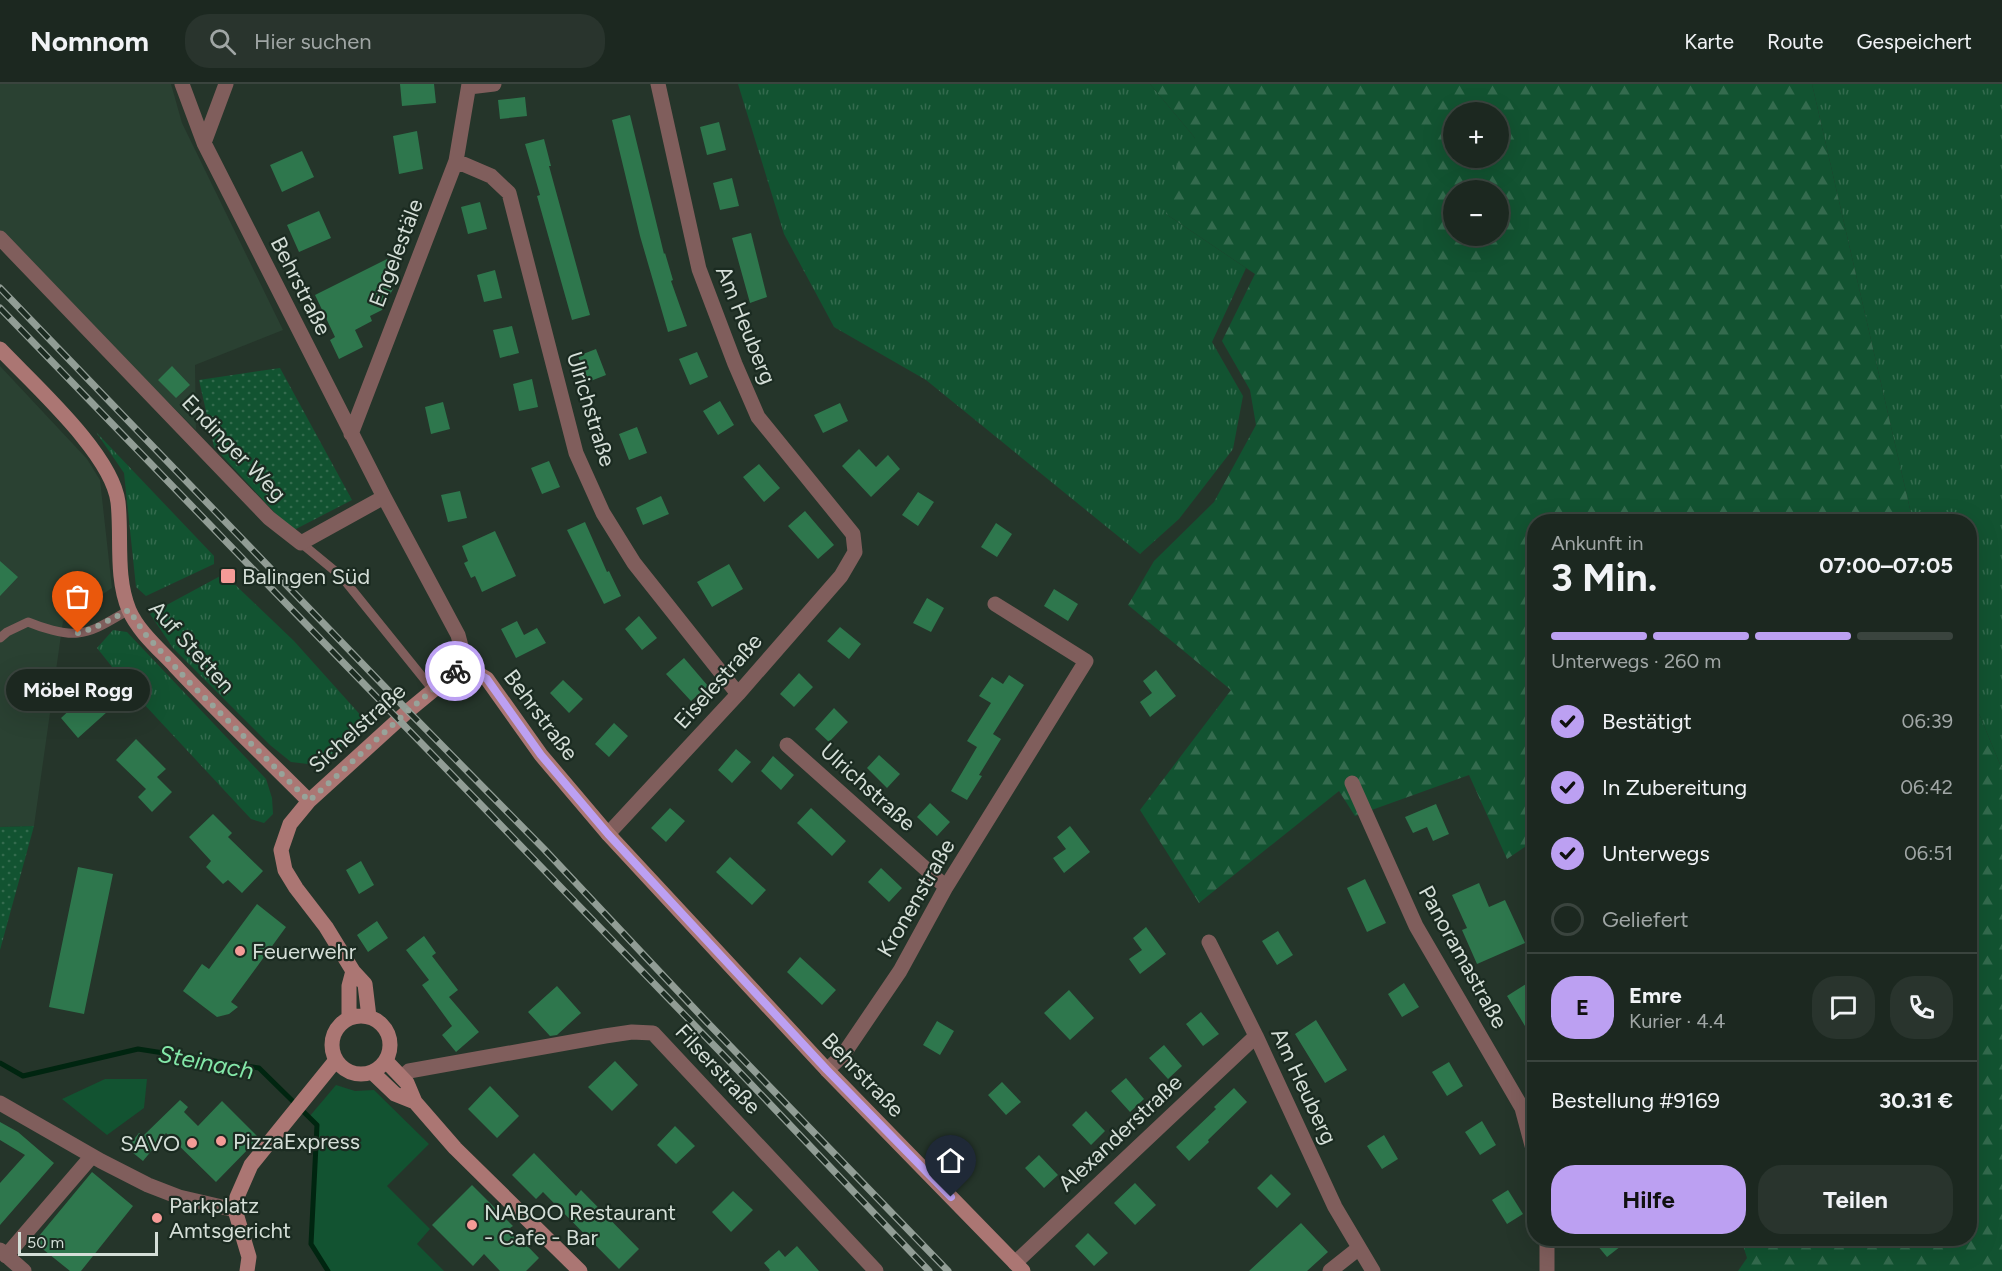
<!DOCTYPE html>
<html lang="de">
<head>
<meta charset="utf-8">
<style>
	:root { --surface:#1c2820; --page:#29342d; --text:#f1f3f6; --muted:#a0a6a5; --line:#3a443e; --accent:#bca0f2 }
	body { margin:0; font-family:Figtree,sans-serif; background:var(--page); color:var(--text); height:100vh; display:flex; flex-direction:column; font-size:22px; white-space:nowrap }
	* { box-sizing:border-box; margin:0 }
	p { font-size:20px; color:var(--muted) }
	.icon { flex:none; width:33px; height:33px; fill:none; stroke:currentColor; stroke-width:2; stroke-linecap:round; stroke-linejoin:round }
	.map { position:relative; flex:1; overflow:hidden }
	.drawer { position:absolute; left:1527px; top:430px; width:450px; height:732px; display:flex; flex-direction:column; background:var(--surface); border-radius:24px; box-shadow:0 6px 24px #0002,0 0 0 2px var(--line) }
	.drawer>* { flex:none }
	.buttons { position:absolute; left:1443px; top:18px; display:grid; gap:12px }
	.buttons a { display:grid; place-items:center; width:66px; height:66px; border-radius:50%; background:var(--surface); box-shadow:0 6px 24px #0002,0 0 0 2px var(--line); font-size:30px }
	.scale { position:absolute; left:18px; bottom:15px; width:140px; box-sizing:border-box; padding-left:6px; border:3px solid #d4ded7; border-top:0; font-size:16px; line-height:21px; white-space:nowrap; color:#d4ded7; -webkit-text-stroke:4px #1b2b21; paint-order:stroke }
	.pin { position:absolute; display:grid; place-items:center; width:51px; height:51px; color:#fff; margin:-62px -26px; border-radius:50% 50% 50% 0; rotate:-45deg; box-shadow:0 0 6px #0007 }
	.pin .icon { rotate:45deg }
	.courier { position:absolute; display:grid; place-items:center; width:60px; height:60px; margin:-30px; border:4px solid #bca0f2; border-radius:50%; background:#fff; color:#222; box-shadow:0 2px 8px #0007 }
	.bubble { position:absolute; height:42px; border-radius:21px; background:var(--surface); box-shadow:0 6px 24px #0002,0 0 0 2px var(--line); font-size:20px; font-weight:700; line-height:42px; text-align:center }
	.overview em { font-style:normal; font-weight:700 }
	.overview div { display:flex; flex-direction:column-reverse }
	.overview { display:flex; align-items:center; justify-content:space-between; height:102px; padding:0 24px }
	h1 { font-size:39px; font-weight:700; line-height:45px }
	.bar { display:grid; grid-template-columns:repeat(4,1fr); gap:9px 6px; align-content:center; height:72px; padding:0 24px }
	.bar i { height:8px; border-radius:4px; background:var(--line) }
	.bar .selected { background:var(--accent) }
	.bar p { grid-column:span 4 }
	.line { display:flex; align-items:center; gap:15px; padding:0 24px; border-top:2px solid var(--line) }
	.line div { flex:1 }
	.round { display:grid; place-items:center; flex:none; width:63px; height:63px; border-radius:24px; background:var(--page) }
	ol { padding:0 24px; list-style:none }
	li { display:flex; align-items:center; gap:18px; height:66px }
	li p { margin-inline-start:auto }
	li .icon { padding:6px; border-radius:50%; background:var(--accent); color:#111; stroke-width:4 }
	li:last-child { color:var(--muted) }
	li i { width:33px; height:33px; border:3px solid var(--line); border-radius:50% }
	.cta { display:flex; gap:12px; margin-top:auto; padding:12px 24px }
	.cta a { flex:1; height:69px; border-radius:24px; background:var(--accent); color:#111; font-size:24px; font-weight:700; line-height:69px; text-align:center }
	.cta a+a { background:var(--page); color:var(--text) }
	header { display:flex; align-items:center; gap:36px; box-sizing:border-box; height:84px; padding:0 30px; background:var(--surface); border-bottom:2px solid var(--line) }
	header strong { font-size:28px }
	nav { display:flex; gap:33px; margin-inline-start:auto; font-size:21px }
	.search { width:420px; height:54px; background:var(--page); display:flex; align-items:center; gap:15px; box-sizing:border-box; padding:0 21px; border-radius:24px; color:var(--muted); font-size:22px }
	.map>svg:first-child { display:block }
	.built { fill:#2a4132 }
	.grass { fill:url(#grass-tufts) }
	.forest { fill:url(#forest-firs); fill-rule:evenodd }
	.park { fill:#125331 }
	.garden { fill:url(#garden-dots) }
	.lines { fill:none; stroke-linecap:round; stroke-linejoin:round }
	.stream { stroke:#002510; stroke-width:5 }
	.building { fill:#2e774d }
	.lane { stroke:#805e5c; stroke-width:9 }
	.street { stroke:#805e5c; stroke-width:15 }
	.secondary { stroke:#ab7673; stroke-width:15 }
	.rail-casing { stroke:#919d95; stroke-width:7 }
	.rail { stroke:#1b2b21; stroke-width:4.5; stroke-dasharray:14; stroke-linecap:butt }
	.done { stroke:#97a39a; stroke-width:6; stroke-dasharray:0 10.8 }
	.route { stroke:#bca0f2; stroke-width:8 }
	.poi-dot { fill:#f59b97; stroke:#1b2b21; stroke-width:2 }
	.labels { text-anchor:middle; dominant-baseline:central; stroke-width:4.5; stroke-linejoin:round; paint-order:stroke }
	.street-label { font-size:22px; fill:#d4ded7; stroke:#1b2b21 }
	.poi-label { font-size:22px; fill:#d4ded7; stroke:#1b2b21; text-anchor:start }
	.water-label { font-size:24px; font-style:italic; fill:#83e7a8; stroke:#1b2b21 }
</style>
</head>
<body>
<header>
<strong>Nomnom</strong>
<div class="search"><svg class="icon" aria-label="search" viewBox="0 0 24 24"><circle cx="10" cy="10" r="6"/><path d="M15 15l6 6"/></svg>Hier suchen</div>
<nav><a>Karte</a><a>Route</a><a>Gespeichert</a></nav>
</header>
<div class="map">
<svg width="2002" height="1187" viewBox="0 0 2002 1187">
	<defs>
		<pattern id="grass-tufts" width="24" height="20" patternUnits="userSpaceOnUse" patternTransform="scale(1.5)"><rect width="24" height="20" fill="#125331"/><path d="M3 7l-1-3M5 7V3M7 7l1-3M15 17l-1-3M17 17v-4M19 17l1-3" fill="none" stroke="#346b4e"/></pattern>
		<pattern id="forest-firs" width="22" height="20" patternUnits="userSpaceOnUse" patternTransform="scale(1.5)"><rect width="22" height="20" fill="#125331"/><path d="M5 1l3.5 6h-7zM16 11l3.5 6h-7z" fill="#346b4e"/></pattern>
		<pattern id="garden-dots" width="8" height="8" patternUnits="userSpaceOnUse" patternTransform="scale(1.5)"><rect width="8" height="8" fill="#125331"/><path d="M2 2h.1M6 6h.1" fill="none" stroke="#346b4e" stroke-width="1.8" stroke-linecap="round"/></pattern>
	</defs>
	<rect width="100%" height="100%" fill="#25352a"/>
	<path class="built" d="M0,0H171L182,39L283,246L195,281L196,346L0,150Z
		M0,282L87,375L100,396L112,504L63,537L34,742L0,743Z"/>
	<path class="grass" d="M738,0H1150L1195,54L1166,130L1246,184L1212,258L1243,312L1233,365L1179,435L1140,470L926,296L834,243L784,150Z
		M1812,0H2002V685L1970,608V438H1913Z
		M96,348L214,472V480L146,512L136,503L124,389Z
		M224,490L294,557L364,635L366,643L324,676L308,680L291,678L270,661L173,564L150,530Z
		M113,546L127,548L266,695L272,714L273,730L264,739L251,735L128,603L97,564Z"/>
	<path class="forest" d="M1150,0H1812L1913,438H1534V757L1507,775L1469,691L1355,732L1339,707L1199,819L1140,726L1231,606L1128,521L1154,477L1214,418L1256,341L1250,306L1222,257L1255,190L1166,130L1179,70L1195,54ZM1454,28H1498V74H1454ZM1454,106H1498V152H1454Z
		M1970,608L2002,685V1187H1738L1747,1174L1741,1155H1970Z"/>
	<path class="park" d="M105,995H147L144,1024L107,1051L62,1015Z
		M336,1001L355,1007L374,1006L429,1060L387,1102L430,1145L417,1160L444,1187H328L311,1160L317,1041L309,1033Z"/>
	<path class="garden" d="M280,284L352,416L294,446L277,431L214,363L199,296Z
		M34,742L0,866V743Z"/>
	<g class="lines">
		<path class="stream" d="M0,979L23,992L138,965L259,984L317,1041L311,1160L328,1187"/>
	</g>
	<path class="building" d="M400,0H434L436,19L402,22Z
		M525,13L527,32L500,35L498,16Z
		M630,31L664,170L665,169L673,196L671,197L687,242L668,248L640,152L612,36Z
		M719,38L726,66L707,71L700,43Z
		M417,47L423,85L399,90L393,52Z
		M544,55L551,82H549L590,231L572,236L537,112L540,111L525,60Z
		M302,67L314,93L282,108L270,81Z
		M732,94L739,122L720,126L713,99Z
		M480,118L487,145L468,150L461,123Z
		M319,127L331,154L299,168L287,141Z
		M751,149L767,213L750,219L732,154Z
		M387,175L394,189L386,193L393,205L382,226L370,232L372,237L355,246L363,263L339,275L330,256L335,253L315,211Z
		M495,186L502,214L484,218L477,191Z
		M512,242L519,269L500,274L493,246Z
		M596,265L606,291L588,298L578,272Z
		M697,268L708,293L690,301L679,275Z
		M172,282L190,301L176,314L158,296Z
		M532,295L538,323L519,327L513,300Z
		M720,317L734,341L718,351L703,327Z
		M443,318L450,345L431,350L425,323Z
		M840,319L848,337L823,349L814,331Z
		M637,343L647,369L629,376L619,350Z
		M859,365L876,383L888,371L900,385L871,413L842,382Z
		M549,377L560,403L542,410L531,384Z
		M759,380L780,404L764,418L743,393Z
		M460,407L467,434L448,438L441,411Z
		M918,408L934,418L918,442L902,431Z
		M661,412L669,430L643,441L636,424Z
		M805,427L834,461L818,475L788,442Z
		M585,438L607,488L609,487L621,512L604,520L567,446Z
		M996,439L1012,450L997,473L981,463Z
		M495,447L516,492L482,508L475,492L471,494L464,479L468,477L462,462Z
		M0,477L18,493L0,512Z
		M729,480L743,505L712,523L697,498Z
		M1054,505L1078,520L1068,537L1044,522Z
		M927,514L944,524L931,548L913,539Z
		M639,532L657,554L642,566L625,545Z
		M517,537L524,551L537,544L546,559L516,574L501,545Z
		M840,543L861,560L849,575L827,557Z
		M684,574L708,602L691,617L666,590Z
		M1156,586L1176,612L1150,633L1140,618L1152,609L1143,597Z
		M799,589L813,603L794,623L780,610Z
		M1009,591L1024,601L993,650L1001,655L979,691L982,692L967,716L951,707L977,663L967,657L991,619L979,612L992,593L1003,600Z
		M563,596L583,615L569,629L550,609Z
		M89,608L107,628L78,654L61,634Z
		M834,624L848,638L829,658L815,645Z
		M614,639L628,652L609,673L595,660Z
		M136,655L166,685L157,693L172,708L152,728L138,713L146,705L116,676Z
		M736,665L751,678L732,699L718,686Z
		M879,671L900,690L887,704L867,684Z
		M773,672L794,691L781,706L761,687Z
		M930,719L950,738L937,752L917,733Z
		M1436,720L1449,750L1433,757L1427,743L1413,749L1405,733Z
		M670,724L685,737L666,758L651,744Z
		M811,724L846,757L832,772L797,739Z
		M213,730L232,749L228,753L263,787L242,809L228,796L223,800L206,783L211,777L189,753Z
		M1070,742L1090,768L1064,789L1053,774L1066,765L1057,753Z
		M730,773L766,806L752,821L716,788Z
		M361,777L374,801L359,810L346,786Z
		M78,783L113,790L84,930L49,923Z
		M881,784L902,804L889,818L868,798Z
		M1365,795L1386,839L1367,848L1347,804Z
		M1479,799L1489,823L1505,816L1525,859L1477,880L1462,846L1467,844L1452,811Z
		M257,820L286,843L231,918L238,923L229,930L217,933L183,907L202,880L209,885Z
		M377,837L388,854L368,868L357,851Z
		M1146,843L1166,870L1140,890L1129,875L1142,866L1133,854Z
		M1278,847L1293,871L1277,881L1262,857Z
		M424,852L436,869L432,872L458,906L449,913L479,948L456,968L442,951L452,942L422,901L429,896L406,866Z
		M800,873L836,906L822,921L787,888Z
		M1529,898L1534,907V957L1507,912Z
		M1404,899L1419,923L1402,933L1388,910Z
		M557,902L581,929L557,951L550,952L528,928Z
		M1069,906L1094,934L1070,956L1044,929Z
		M1201,928L1219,950L1203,962L1186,940Z
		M1316,936L1347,986L1325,999L1295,950Z
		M937,937L954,947L940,971L923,961Z
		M1164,961L1182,982L1168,995L1149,974Z
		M615,977L638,1001L612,1027L588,1003Z
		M1449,978L1463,1002L1447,1012L1432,988Z
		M1126,994L1144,1015L1130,1028L1111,1007Z
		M1002,998L1021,1018L1006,1031L988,1011Z
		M490,1002L519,1032L497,1054L468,1025Z
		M1234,1004L1247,1018L1208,1056L1209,1058L1189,1077L1176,1063L1216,1025L1214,1023Z
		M180,1016L188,1023L184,1028L198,1042L222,1017L259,1054L216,1098L166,1049L143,1077L127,1064L139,1049L143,1052Z
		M1086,1027L1105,1047L1091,1061L1072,1041Z
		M1482,1037L1496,1061L1480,1071L1465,1048Z
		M0,1038L18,1048L54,1079L0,1141V1099L25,1071L0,1056Z
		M675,1042L695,1062L676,1080L657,1061Z
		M1384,1051L1398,1075L1382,1085L1367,1062Z
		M534,1069L576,1112L581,1106L639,1165L619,1185L543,1108L536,1115L512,1091Z
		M1039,1071L1058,1091L1044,1104L1025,1084Z
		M92,1088L133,1122L81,1187H70L34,1158Z
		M1271,1090L1291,1110L1277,1124L1257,1104Z
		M1135,1099L1156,1121L1135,1141L1114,1119Z
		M472,1101L513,1142L510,1144L539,1174L526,1187H500L484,1170L473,1182L432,1141Z
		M1508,1106L1523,1130L1507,1140L1492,1116Z
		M733,1107L753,1126L731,1148L712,1128Z
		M1301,1139L1328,1168L1307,1187H1249Z
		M1088,1149L1108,1169L1094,1182L1075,1162Z
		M1592,1155H1630L1607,1173Z
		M797,1162L819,1187H769L770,1186L764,1179L779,1166L785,1173Z"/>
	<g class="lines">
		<path class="lane" d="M301,459L341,492L433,606
			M0,554L7,548L28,538C40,543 64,551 78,549C95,548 114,534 129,526"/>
		<path class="street" d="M182,0L204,59L384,413L458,551L462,566L460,579
			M469,3L494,0
			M204,59L226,0
			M456,77L491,92L509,109L576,369L603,429L634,479L738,610
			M0,154L269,434L301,459L384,413
			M351,350L456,77L469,0
			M787,661L946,803
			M1352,699L1416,842L1522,1024L1534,1069
			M608,750L738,610L841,492L855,468L853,450L758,333L735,280L699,185L658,0
			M1209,858L1256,952L1335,1123L1373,1187
			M827,986L843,971L900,887L946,803L1086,577L995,520
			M402,993L409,987L605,952L632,948L653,949L876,1187
			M0,1019L101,1077L148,1101L179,1113L235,1126
			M0,1166L24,1187
			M6,1172L92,1072
			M1015,1179L1256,952
			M1330,1187L1359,1164
			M1547,1187V1155"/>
		<path class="secondary" d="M0,265C34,301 112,370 118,418C122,453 115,492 129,526C138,547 159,565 175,582C218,628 264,672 309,717
			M332 961a29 29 0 1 1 58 0a29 29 0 1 1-58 0Z
			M369,933L365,900L353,887L326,843L296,804L285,786L281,766L290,740L309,717L408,627L454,589L460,579L487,595L541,671L608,750L827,986L1023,1187
			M349,934V902L353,887
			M386,977L407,999L415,1018L455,1064L580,1187
			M373,989L395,1010L415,1018
			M247,1187L249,1173L235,1126L237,1113L251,1081L336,976"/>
		<g class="rail-casing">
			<path id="rail" d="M0,204L408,627L544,765L704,935L948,1187
				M0,224L730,978L929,1187"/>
		</g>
		<use href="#rail" class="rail"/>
	</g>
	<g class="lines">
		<path class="done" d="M78,549L94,544L129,526L145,550L190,599L309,717L408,627L455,587"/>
		<path class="route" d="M455,587L460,579L487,595L541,671L608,750L827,986L951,1113"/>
	</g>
	<g class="poi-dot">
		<rect x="220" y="484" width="16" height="16" rx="3"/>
		<circle cx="240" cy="867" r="6"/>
		<circle cx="221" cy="1057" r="6"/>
		<circle cx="192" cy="1059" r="6"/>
		<circle cx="157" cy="1134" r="6"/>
		<circle cx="472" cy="1141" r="6"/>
	</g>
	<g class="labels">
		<g class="street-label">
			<text transform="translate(396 169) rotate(-69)">Engelestäle</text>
			<text transform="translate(301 202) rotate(63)">Behrstraße</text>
			<text transform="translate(746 241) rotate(68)">Am Heuberg</text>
			<text transform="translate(591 325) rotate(73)">Ulrichstraße</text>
			<text transform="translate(234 364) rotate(46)">Endinger Weg</text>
			<text transform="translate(192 563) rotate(48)">Auf Stetten</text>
			<text transform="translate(718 597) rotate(-48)">Eiselestraße</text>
			<text transform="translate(541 631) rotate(53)">Behrstraße</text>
			<text transform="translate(357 644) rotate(-42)">Sichelstraße</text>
			<text transform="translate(868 703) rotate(42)">Ulrichstraße</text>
			<text transform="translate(916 814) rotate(-60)">Kronenstraße</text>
			<text transform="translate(1463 873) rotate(61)">Panoramastraße</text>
			<text transform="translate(718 985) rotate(47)">Filserstraße</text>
			<text transform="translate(863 991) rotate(46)">Behrstraße</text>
			<text transform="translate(1304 1002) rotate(65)">Am Heuberg</text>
			<text transform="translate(1120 1049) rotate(-43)">Alexanderstraße</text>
		</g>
		<g class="poi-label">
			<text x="242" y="492">Balingen Süd</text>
			<text x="252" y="867">Feuerwehr</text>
			<text x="233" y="1057">PizzaExpress</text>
			<text x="180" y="1059" text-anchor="end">SAVO</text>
			<text x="169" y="1121">Parkplatz<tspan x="169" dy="25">Amtsgericht</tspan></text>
			<text x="484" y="1128">NABOO Restaurant<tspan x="484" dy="25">- Cafe - Bar</tspan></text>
		</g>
		<g class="water-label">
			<text transform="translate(206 978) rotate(11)">Steinach</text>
		</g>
	</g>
</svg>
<div class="buttons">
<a>+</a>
<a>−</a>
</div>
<div class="scale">50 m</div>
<div class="pin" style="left:78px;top:549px;background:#ea580c"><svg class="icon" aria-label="bag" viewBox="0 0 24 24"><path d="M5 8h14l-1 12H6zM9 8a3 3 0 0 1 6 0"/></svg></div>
<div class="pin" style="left:951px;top:1113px;background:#1f2937"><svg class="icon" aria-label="home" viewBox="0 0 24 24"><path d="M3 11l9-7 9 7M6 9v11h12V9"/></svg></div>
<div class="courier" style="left:455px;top:587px"><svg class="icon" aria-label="bike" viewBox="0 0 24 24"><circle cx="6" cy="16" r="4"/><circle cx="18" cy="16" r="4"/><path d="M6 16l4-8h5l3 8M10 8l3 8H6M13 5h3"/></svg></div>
<div class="bubble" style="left:6px;top:585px;width:144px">Möbel Rogg</div>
<section class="drawer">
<div class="overview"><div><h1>3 Min.</h1><p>Ankunft in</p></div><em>07:00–07:05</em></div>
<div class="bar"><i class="selected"></i><i class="selected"></i><i class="selected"></i><i></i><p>Unterwegs · 260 m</p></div>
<ol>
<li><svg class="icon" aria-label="check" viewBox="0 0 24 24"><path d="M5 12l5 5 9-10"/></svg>Bestätigt<p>06:39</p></li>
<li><svg class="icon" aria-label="check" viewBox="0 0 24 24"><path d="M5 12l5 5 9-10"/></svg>In Zubereitung<p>06:42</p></li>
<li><svg class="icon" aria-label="check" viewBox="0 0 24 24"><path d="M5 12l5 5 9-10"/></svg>Unterwegs<p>06:51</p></li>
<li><i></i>Geliefert</li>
</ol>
<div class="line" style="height:108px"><b class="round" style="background:var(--accent);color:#111">E</b><div><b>Emre</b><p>Kurier · 4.4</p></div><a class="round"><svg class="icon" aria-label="chat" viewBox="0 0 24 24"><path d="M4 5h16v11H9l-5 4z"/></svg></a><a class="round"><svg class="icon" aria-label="phone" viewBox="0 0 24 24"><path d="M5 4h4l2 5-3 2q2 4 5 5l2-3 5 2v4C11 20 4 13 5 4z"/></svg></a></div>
<div class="line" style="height:78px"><div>Bestellung #9169</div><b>30.31 €</b></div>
<div class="cta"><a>Hilfe</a><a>Teilen</a></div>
</section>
</div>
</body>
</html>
